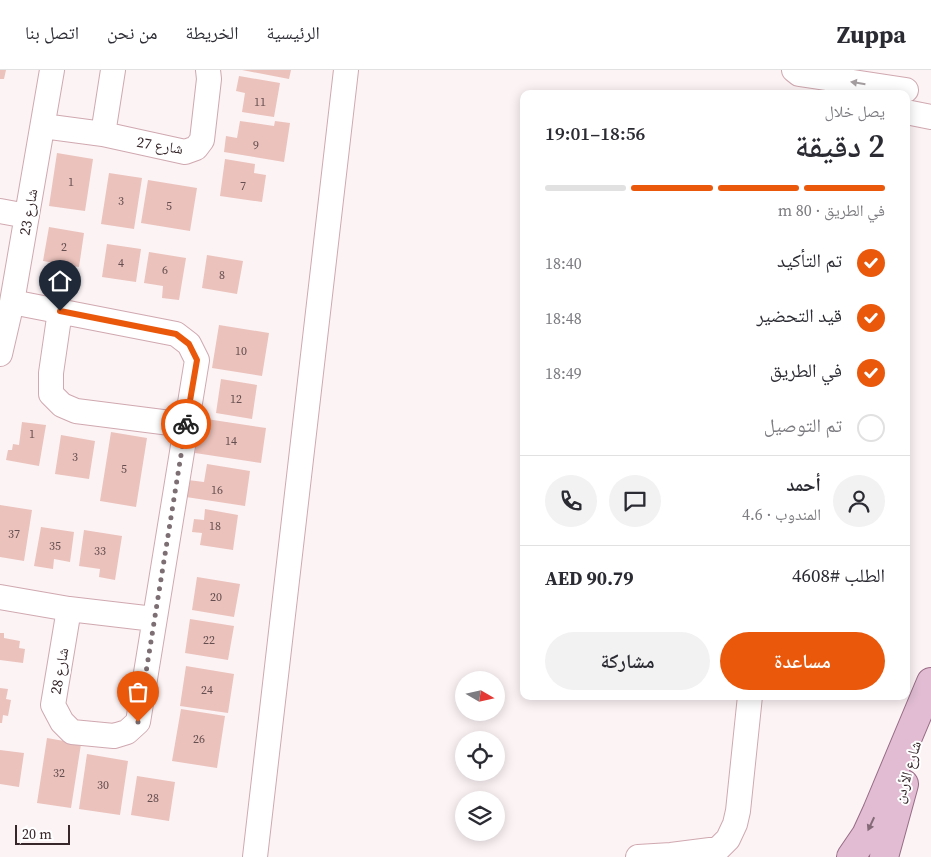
<!DOCTYPE html>
<html lang="ar">
<head>
<meta charset="utf-8">
<style>
	:root { --surface:#fff; --page:#f2f2f3; --text:#2b2b33; --muted:#7c7c81; --line:#e1e1e2; --accent:#ea580c }
	body { margin:0; font-family:"Source Serif 4","Noto Naskh Arabic",serif; background:var(--page); color:var(--text); direction:rtl; height:100vh; display:flex; flex-direction:column; font-size:19px; white-space:nowrap }
	* { box-sizing:border-box; margin:0 }
	p { font-size:16px; color:var(--muted) }
	.icon { flex:none; width:28px; height:28px; fill:none; stroke:currentColor; stroke-width:2; stroke-linecap:round; stroke-linejoin:round }
	.map { position:relative; flex:1; overflow:hidden; direction:ltr }
	.side { position:absolute; left:520px; top:20px; width:390px; height:610px; display:flex; flex-direction:column; background:var(--surface); border-radius:10px; box-shadow:0 2px 12px #0003; direction:rtl }
	.side>* { flex:none }
	.needle { width:32px; rotate:99deg }
	.buttons { position:absolute; left:455px; top:601px; display:grid; gap:10px }
	.buttons a { display:grid; place-items:center; width:50px; height:50px; border-radius:50%; background:var(--surface); box-shadow:0 2px 12px #0003; font-size:25px }
	.scale { position:absolute; left:15px; bottom:12px; width:55px; box-sizing:border-box; padding-left:5px; border:2px solid #37272b; border-top:0; font-size:14px; line-height:18px; white-space:nowrap; color:#37272b; -webkit-text-stroke:4px #fff; paint-order:stroke }
	.pin { position:absolute; display:grid; place-items:center; width:42px; height:42px; color:#fff; margin:-51px -21px; border-radius:50% 50% 50% 0; rotate:-45deg; box-shadow:0 0 5px #0007 }
	.pin .icon { rotate:45deg }
	.courier { position:absolute; display:grid; place-items:center; width:50px; height:50px; margin:-25px; border:4px solid #ea580c; border-radius:50%; background:#fff; color:#222; box-shadow:0 1px 6px #0007 }
	.headline em { font-style:normal; font-weight:600 }
	.headline div { display:flex; flex-direction:column-reverse }
	.headline { display:flex; align-items:center; justify-content:space-between; height:85px; padding:0 25px }
	h1 { font-size:32px; font-weight:600; line-height:38px }
	.bar { display:grid; grid-template-columns:repeat(4,1fr); gap:8px 5px; align-content:center; height:60px; padding:0 25px }
	.bar i { height:6px; border-radius:4px; background:var(--line) }
	.bar .on { background:var(--accent) }
	.bar p { grid-column:span 4 }
	.line { display:flex; align-items:center; gap:12px; padding:0 25px; border-top:1px solid var(--line) }
	.line div { flex:1 }
	.round { display:grid; place-items:center; flex:none; width:52px; height:52px; border-radius:26px; background:var(--page) }
	ol { padding:0 25px; list-style:none }
	li { display:flex; align-items:center; gap:15px; height:55px }
	li p { margin-inline-start:auto }
	li .icon { padding:5px; border-radius:50%; background:var(--accent); color:#fff; stroke-width:4 }
	li:last-child { color:var(--muted) }
	li i { width:28px; height:28px; border:2px solid var(--line); border-radius:50% }
	.button { display:flex; gap:10px; margin-top:auto; padding:10px 25px }
	.button a { flex:1; height:58px; border-radius:30px; background:var(--accent); color:#fff; font-size:20px; font-weight:600; line-height:58px; text-align:center }
	.button a+a { background:var(--page); color:var(--text) }
	header { display:flex; align-items:center; gap:30px; box-sizing:border-box; height:70px; padding:0 25px; background:var(--surface); border-bottom:1px solid var(--line) }
	header strong { font-size:24px }
	nav { display:flex; gap:28px; margin-inline-start:auto; font-size:18px }
	.map>svg:first-child { display:block }
	.building { fill:#ebc2bc }
	.lines { fill:none; stroke-linecap:round; stroke-linejoin:round }
	.minor-casing { stroke:#d0a8b0; stroke-width:26 }
	.major-casing { stroke:#986b85; stroke-width:30 }
	.minor { stroke:#fff; stroke-width:24 }
	.major { stroke:#e1bcd3; stroke-width:28 }
	.oneway { fill:#a59ea0 }
	.oneway2 { fill:#846a77 }
	.done { stroke:#7c6e72; stroke-width:5; stroke-dasharray:0 9 }
	.route { stroke:#ea580c; stroke-width:6 }
	.labels { text-anchor:middle; dominant-baseline:central; stroke-width:4; stroke-linejoin:round; paint-order:stroke }
	.number-label { font-size:12px; fill:#644e4f }
	.street-label { font-size:15px; fill:#37272b; stroke:#fff }
</style>
</head>
<body>
<header>
<strong>Zuppa</strong>
<nav><a>الرئيسية</a><a>الخريطة</a><a>من نحن</a><a>اتصل بنا</a></nav>
</header>
<div class="map">
<svg width="931" height="787" viewBox="0 0 931 787">
	<rect width="100%" height="100%" fill="#fcf3f5"/>
	<path class="building" d="M0,0H6L4,9H0Z
		M242,0H291L289,9Z
		M239,6L280,13L274,47L242,42L245,23L236,21Z
		M240,51L274,56L275,51L290,53L284,92L224,82L226,66L237,68Z
		M57,83L93,89L85,141L49,136Z
		M225,89L255,94L254,103L266,105L262,132L220,126Z
		M109,103L142,108L134,159L101,154Z
		M148,110L197,118L190,161L141,153Z
		M49,157L84,163L79,197L43,191Z
		M107,174L141,179L136,212L102,207Z
		M149,182L186,188L179,230L162,228L163,216L144,213Z
		M207,185L243,191L237,224L202,218Z
		M219,255L269,263L262,306L212,298Z
		M221,309L257,315L252,349L216,343Z
		M200,348L266,358L261,393L195,383Z
		M22,352L46,355L39,396L6,390L8,380H12L13,374L19,375Z
		M111,362L147,368L136,437L100,431Z
		M61,365L95,371L89,409L55,404Z
		M207,394L250,401L245,436L186,427L188,410L204,412Z
		M0,435L32,440L24,491L0,487Z
		M205,439L238,445L233,480L200,475L202,463L192,462L194,449L204,450Z
		M41,457L74,462L70,492L54,489L53,499L34,496Z
		M84,460L122,466L115,510L99,507L100,499L79,496Z
		M197,507L240,514L234,547L192,540Z
		M190,549L234,556L228,590L185,583Z
		M0,563H4V568L20,571L19,578L25,579L23,593L0,590Z
		M186,596L234,604L228,643L180,636Z
		M0,618L8,619L6,629L11,630L8,646L3,645L2,653H0Z
		M181,639L225,646L217,698L172,691Z
		M47,668L81,674L71,738L37,733Z
		M0,680L24,683L19,717L0,714Z
		M87,684L128,691L120,745L79,739Z
		M137,706L175,712L169,751L131,745Z"/>
	<g class="lines">
		<g class="minor-casing">
			<path id="minor" d="M794,0L799,4L906,20
				M906,42L931,47
				M43,56L103,64L185,82L196,78L202,70L209,9L208,0
				M103,64L113,0
				M0,141L27,146
				M12,232L176,264L189,274L197,290L138,652L127,662L114,666L72,662L62,652L53,635L69,539
				M60,241L51,303V324L62,335L76,341L186,355
				M0,284L12,232L52,0
				M0,527L69,539L154,549
				M255,787L346,0
				M638,787L671,785L718,779L728,769L735,754L738,741L750,626"/>
		</g>
		<g class="major-casing">
			<path id="major" d="M851,787L866,765L877,741L931,612
				M884,787L904,714"/>
		</g>
		<use href="#minor" class="minor"/>
		<use href="#major" class="major"/>
	</g>
	<defs><path id="oneway-solid" d="M-6-.8H1V-3.2L6.5 0L1 3.2V.8H-6Z" transform="scale(1.25)"/></defs>
	<use class="oneway" href="#oneway-solid" transform="translate(858 13) rotate(-171)"/>
	<use class="oneway2" href="#oneway-solid" transform="translate(871 754) rotate(115)"/>
	<g class="lines">
		<path class="done" d="M138,652L186,354"/>
		<path class="route" d="M60,241L176,264L189,274L197,290L186,354"/>
	</g>
	<g class="labels">
		<g class="number-label">
			<text x="260" y="32">11</text>
			<text x="256" y="75">9</text>
			<text x="71" y="112">1</text>
			<text x="243" y="116">7</text>
			<text x="121" y="131">3</text>
			<text x="169" y="136">5</text>
			<text x="64" y="177">2</text>
			<text x="121" y="193">4</text>
			<text x="165" y="200">6</text>
			<text x="222" y="205">8</text>
			<text x="241" y="281">10</text>
			<text x="236" y="329">12</text>
			<text x="32" y="364">1</text>
			<text x="231" y="371">14</text>
			<text x="75" y="387">3</text>
			<text x="124" y="399">5</text>
			<text x="217" y="420">16</text>
			<text x="215" y="456">18</text>
			<text x="14" y="464">37</text>
			<text x="55" y="476">35</text>
			<text x="100" y="481">33</text>
			<text x="216" y="527">20</text>
			<text x="209" y="570">22</text>
			<text x="207" y="620">24</text>
			<text x="199" y="669">26</text>
			<text x="59" y="703">32</text>
			<text x="103" y="715">30</text>
			<text x="153" y="728">28</text>
		</g>
		<g class="street-label">
			<text transform="translate(160 75) rotate(9)">شارع 27</text>
			<text transform="translate(28 142) rotate(-80)">شارع 23</text>
			<text transform="translate(59 601) rotate(-80)">شارع 28</text>
			<text transform="translate(907 702) rotate(-74)">شارع الأردن</text>
		</g>
	</g>
</svg>
<div class="buttons">
<a><svg class="needle" viewBox="-14 -14 28 28"><path d="M0-13l5 13h-10z" fill="#e53935"/><path d="M0 13l5-13h-10z" fill="#7c7c81"/></svg></a>
<a><svg class="icon" aria-label="locate" viewBox="0 0 24 24"><circle cx="12" cy="12" r="6"/><path d="M12 2v4M12 18v4M2 12h4M18 12h4"/></svg></a>
<a><svg class="icon" aria-label="layers" viewBox="0 0 24 24"><path d="M12 4l9 5-9 5-9-5zM3 14l9 5 9-5"/></svg></a>
</div>
<div class="scale">20 m</div>
<div class="pin" style="left:138px;top:652px;background:#ea580c"><svg class="icon" aria-label="bag" viewBox="0 0 24 24"><path d="M5 8h14l-1 12H6zM9 8a3 3 0 0 1 6 0"/></svg></div>
<div class="pin" style="left:60px;top:241px;background:#1f2937"><svg class="icon" aria-label="home" viewBox="0 0 24 24"><path d="M3 11l9-7 9 7M6 9v11h12V9"/></svg></div>
<div class="courier" style="left:186px;top:354px"><svg class="icon" aria-label="bike" viewBox="0 0 24 24"><circle cx="6" cy="16" r="4"/><circle cx="18" cy="16" r="4"/><path d="M6 16l4-8h5l3 8M10 8l3 8H6M13 5h3"/></svg></div>
<section class="side">
<div class="headline"><div><h1>2 دقيقة</h1><p>يصل خلال</p></div><em>18:56–19:01</em></div>
<div class="bar"><i class="on"></i><i class="on"></i><i class="on"></i><i></i><p>في الطريق · 80 m</p></div>
<ol>
<li><svg class="icon" aria-label="check" viewBox="0 0 24 24"><path d="M5 12l5 5 9-10"/></svg>تم التأكيد<p>18:40</p></li>
<li><svg class="icon" aria-label="check" viewBox="0 0 24 24"><path d="M5 12l5 5 9-10"/></svg>قيد التحضير<p>18:48</p></li>
<li><svg class="icon" aria-label="check" viewBox="0 0 24 24"><path d="M5 12l5 5 9-10"/></svg>في الطريق<p>18:49</p></li>
<li><i></i>تم التوصيل</li>
</ol>
<div class="line" style="height:90px"><a class="round"><svg class="icon" aria-label="person" viewBox="0 0 24 24"><circle cx="12" cy="8" r="4"/><path d="M4 21q1-7 8-7t8 7"/></svg></a><div><b>أحمد</b><p>المندوب · 4.6</p></div><a class="round"><svg class="icon" aria-label="chat" viewBox="0 0 24 24"><path d="M4 5h16v11H9l-5 4z"/></svg></a><a class="round"><svg class="icon" aria-label="phone" viewBox="0 0 24 24"><path d="M5 4h4l2 5-3 2q2 4 5 5l2-3 5 2v4C11 20 4 13 5 4z"/></svg></a></div>
<div class="line" style="height:65px"><div>الطلب #4608</div><b>AED 90.79</b></div>
<div class="button"><a>مساعدة</a><a>مشاركة</a></div>
</section>
</div>
</body>
</html>
